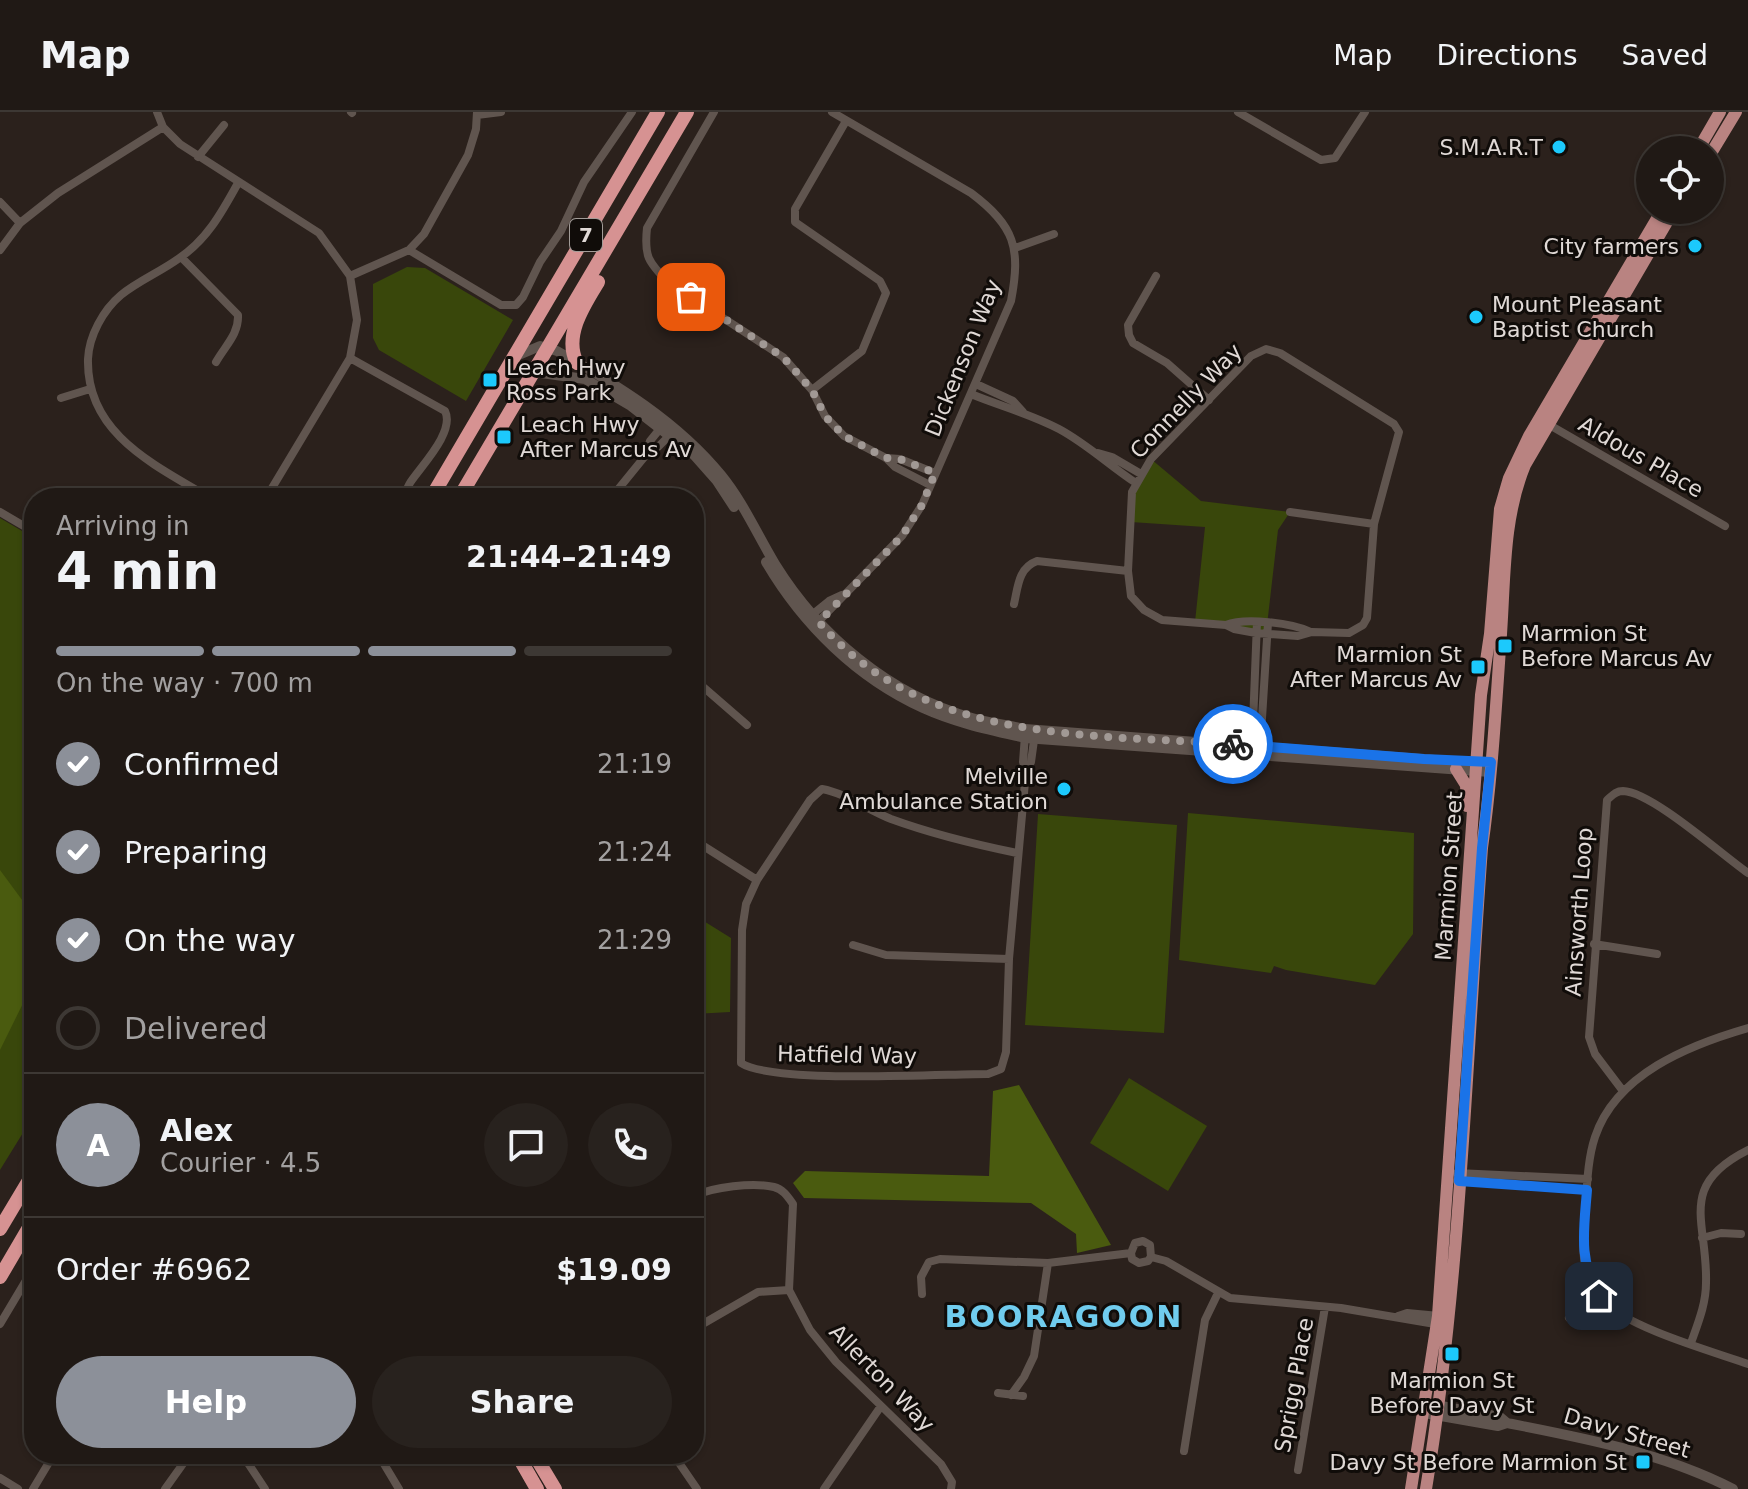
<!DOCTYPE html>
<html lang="en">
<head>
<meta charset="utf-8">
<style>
	:root { --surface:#201915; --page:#28221e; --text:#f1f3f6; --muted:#a2a0a0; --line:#3d3834; --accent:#8c9099 }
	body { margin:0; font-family:"DejaVu Sans",sans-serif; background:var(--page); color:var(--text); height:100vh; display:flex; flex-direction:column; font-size:30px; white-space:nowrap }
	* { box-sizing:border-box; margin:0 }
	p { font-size:26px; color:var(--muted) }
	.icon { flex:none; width:44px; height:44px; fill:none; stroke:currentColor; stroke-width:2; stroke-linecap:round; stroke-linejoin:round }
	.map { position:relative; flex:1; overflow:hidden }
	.panel { position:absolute; left:24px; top:376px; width:680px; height:976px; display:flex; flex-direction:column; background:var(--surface); border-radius:32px; box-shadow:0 2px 6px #0004,0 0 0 2px var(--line) }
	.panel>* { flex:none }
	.fabs { position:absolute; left:1636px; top:24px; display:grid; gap:16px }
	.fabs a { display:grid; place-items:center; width:88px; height:88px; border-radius:50%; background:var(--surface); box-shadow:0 2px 6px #0004,0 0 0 2px var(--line); font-size:40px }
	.pin { position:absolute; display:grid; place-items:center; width:68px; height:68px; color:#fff; margin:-34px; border-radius:16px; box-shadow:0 4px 12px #0006 }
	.courier { position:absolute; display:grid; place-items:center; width:80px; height:80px; margin:-40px; border:6px solid #1a73e8; border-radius:50%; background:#fff; color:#222; box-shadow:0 2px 10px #0007 }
	.headline em { font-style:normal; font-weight:700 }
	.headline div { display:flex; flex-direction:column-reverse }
	.headline { display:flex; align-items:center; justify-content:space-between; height:136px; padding:0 32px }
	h1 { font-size:52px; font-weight:700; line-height:60px }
	.bar { display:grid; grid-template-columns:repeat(4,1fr); gap:12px 8px; align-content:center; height:96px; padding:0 32px }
	.bar i { height:10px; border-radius:6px; background:var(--line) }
	.bar .selected { background:var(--accent) }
	.bar p { grid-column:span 4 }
	.line { display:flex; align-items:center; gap:20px; padding:0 32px; border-top:2px solid var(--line) }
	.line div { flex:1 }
	.round { display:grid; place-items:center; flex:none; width:84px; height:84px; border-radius:42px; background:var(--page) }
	ol { padding:0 32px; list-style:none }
	li { display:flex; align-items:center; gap:24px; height:88px }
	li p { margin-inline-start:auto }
	li .icon { padding:8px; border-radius:50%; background:var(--accent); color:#fff; stroke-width:4 }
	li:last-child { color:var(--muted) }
	li i { width:44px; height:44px; border:4px solid var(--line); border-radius:50% }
	.button { display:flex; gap:16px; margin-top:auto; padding:16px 32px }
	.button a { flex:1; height:92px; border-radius:48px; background:var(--accent); color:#fff; font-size:32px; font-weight:700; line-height:92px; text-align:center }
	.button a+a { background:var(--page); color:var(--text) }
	header { display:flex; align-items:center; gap:48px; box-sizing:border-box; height:112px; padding:0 40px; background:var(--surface); border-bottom:2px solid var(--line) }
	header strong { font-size:38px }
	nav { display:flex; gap:44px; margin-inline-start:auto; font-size:28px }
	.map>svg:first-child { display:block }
	.green { fill:#39470b }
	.forest { fill:#4a5b0f }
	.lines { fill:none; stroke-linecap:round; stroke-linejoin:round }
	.minor { stroke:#60554f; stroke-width:8 }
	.tertiary { stroke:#60554f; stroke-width:10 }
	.primary { stroke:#b98381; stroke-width:12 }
	.trunk { stroke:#d69292; stroke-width:14 }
	.done { stroke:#a19995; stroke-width:8; stroke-dasharray:0 14.4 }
	.route { stroke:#1a73e8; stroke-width:10 }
	.poi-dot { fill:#1cc9fc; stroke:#100c09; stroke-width:3 }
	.labels { text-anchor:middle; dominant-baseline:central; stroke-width:6; stroke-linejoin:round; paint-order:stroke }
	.shield { fill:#100c09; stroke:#a29c98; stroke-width:2 }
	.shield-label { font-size:20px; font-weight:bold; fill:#e0d9d6 }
	.poi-label { font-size:22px; fill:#e0d9d6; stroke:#100c09; text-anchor:end }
	.street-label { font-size:22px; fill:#e0d9d6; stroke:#100c09 }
	.district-label { font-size:30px; font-weight:bold; letter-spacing:2px; fill:#70ccee; stroke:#100c09 }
</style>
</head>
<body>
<header>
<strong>Map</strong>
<nav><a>Map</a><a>Directions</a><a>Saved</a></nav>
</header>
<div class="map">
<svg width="1748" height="1377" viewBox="0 0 1748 1377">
	<rect width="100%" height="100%" fill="#2b211c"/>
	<path class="green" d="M407,155L425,156L513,208L466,289L379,238L373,226V172Z
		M1151,347L1201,389L1290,400L1278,418L1266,522L1195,510L1205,415L1131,410L1132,380Z
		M0,406L34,426V1003L0,1058Z
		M1188,701L1414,721L1413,822L1375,873L1286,858L1274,854L1271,861L1179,848Z
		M1038,702L1177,713L1164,921L1025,913Z
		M694,803L731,826L730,900L694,902Z
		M1129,966L1207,1014L1168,1079L1090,1031Z"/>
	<path class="forest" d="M0,758L28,796L34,820V869L0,938Z
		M1019,973L1111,1133L1077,1141L1076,1122L1031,1091L804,1086L793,1071L805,1059L989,1064L993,979Z"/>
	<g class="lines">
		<path class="minor" d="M157,0L163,15L180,32L319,121L350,164L357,208L350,246L266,386
			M351,0L352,1
			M714,0L647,116C644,144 648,150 668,170L783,245L812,278L825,304L844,324L886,346L895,355L930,373
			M1238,0L1321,48L1335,46L1365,0
			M477,3L501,0
			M198,45L224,13
			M0,90L20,111
			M1015,136L1054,122
			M0,138L20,111L58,81L163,15
			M409,138L501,193H516L523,185L540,150L561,119L584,70L632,0
			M181,145L238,203C239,222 225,234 216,250
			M350,164L409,138L424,122L468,43L476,17L477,0
			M1156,164L1128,213L1129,223L1133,231L1167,251L1209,288
			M1266,237L1280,241L1394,312L1399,320L1374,412L1367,506L1363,513L1349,521L1312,520L1298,524L1256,521L1234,517L1226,513L1162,508L1144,498L1131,484L1128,459L1132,380L1151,347L1251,244Z
			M350,246L445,299C455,319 423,352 412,368C408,373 406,380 403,386
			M976,272L1013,289L1023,300
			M812,278L862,239L886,181L880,169L795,110V97L846,9
			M971,282C1000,294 1031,302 1059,317C1087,332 1110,354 1136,371
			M61,286L90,277
			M1546,311L1725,414
			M1098,341L1112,345L1141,362
			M646,342L650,329L663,313
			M886,346L900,347L935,361
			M210,386C155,353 86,322 88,247C89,224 103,198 121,183C138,169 160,160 178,147C207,128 222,100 238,71
			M611,386L646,343L658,335L673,320
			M0,400L34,420
			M1290,400L1374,412
			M1014,492C1018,475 1018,456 1037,449L1128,459
			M808,506L829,489L842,483
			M815,513L902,424L922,393L1011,189C1021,136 1015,114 971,81L832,0
			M1226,513C1245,505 1292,511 1311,520
			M694,567L747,613
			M1252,637L1257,510
			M1260,638L1268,511
			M1026,659L1031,650L1035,621
			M694,728L757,768
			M1017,741C973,732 932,722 891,707C868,698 845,681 822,677L810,688L757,768L746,792L742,818L741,951C772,972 941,962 988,962L1001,957L1006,940L1009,847L1026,659L1023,650L1025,623
			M1594,832L1657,842
			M853,833L886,843L1009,847
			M1748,916C1689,933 1616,962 1595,1025C1587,1049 1587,1077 1585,1103C1582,1133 1580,1166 1603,1189C1629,1216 1711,1239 1748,1252
			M1623,979L1595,942L1589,925L1607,688C1612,684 1615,679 1623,679C1652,680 1722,743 1748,761
			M1457,1061L1588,1067
			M1457,1069L1587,1078
			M694,1084C713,1075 753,1070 774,1075C783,1077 788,1085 793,1092L789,1178L810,1218L836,1250L941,1352L952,1370L951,1377
			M1702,1126L1721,1121L1741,1122
			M1131,1141L1132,1147L1139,1151L1148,1149L1151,1145L1166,1149L1230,1186L1341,1196L1441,1213
			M1131,1141L1135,1131L1143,1129L1150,1133L1151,1145
			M922,1182L921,1165L929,1150L940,1147L1048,1151L1131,1141
			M1398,1204L1407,1201L1439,1204
			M1569,1206L1599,1184
			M0,1212L34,1155
			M694,1217L758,1180L789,1178
			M1691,1231C1698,1211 1706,1192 1706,1171C1708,1110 1676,1074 1748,1038
			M998,1281L1023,1284
			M1011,1283L1024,1265L1034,1244L1048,1151
			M1184,1339L1205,1208L1218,1181
			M242,1342L265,1377
			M378,1342L399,1377
			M673,1342L697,1377
			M1298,1358L1325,1195
			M0,1366L18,1377
			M33,1377L54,1342
			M165,1377L190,1342
			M824,1377L881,1294"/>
		<path class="tertiary" d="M514,245L540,234L557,239C616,272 678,310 721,363C743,390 757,422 775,452C819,523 889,583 972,606C989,611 1008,613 1025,617L1448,649L1491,650
			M534,260L585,267L631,294L694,343L717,369L734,395
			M766,450C803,513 857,566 923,596C956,611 990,618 1025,626L1490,660
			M1425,1291L1500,1305L1507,1311
			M1424,1301L1498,1314L1507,1311C1584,1326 1663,1341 1733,1377"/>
		<path class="primary" d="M1698,38L1720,0
			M1710,43L1736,0
			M1456,657L1466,673L1467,694
			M1411,1377L1438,1204L1481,583L1490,522L1500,397L1509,366L1529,324L1662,98
			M1426,1377C1461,1166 1466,950 1482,736C1492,666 1496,593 1501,522C1505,465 1503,406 1525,353L1674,98"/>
		<path class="trunk" d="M577,251C563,224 584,193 598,170
			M431,386L658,0
			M459,386L687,0
			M0,1117L34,1060
			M0,1165L34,1107
			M517,1342L537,1377
			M534,1342L555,1377"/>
	</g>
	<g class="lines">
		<path class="done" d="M691,185L783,245L812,278L825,304L844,324L886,346L900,347L935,361L922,393L902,424L819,510C923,632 1089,622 1233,632"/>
		<path class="route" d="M1233,632L1424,647L1491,650L1482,736L1459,1069L1587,1078C1584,1118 1578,1147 1599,1184"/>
	</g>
	<g class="poi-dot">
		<circle cx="1559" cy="35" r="8"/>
		<circle cx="1695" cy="134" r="8"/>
		<circle cx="1476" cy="205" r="8"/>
		<rect x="482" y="260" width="16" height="16" rx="4"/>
		<rect x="496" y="317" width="16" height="16" rx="4"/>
		<rect x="1497" y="526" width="16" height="16" rx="4"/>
		<rect x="1470" y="547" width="16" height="16" rx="4"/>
		<circle cx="1064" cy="677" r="8"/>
		<rect x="1444" y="1234" width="16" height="16" rx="4"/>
		<rect x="1635" y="1342" width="16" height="16" rx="4"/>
	</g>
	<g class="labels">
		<rect class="shield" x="570" y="107" width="32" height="32" rx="6"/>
		<g class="shield-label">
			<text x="586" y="123">7</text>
		</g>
		<g class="poi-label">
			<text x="1543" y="35">S.M.A.R.T</text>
			<text x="1679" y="134">City farmers</text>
			<text x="1492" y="192" text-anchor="start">Mount Pleasant<tspan x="1492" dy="25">Baptist Church</tspan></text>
			<text x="506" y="255" text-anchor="start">Leach Hwy<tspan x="506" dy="25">Ross Park</tspan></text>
			<text x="520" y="312" text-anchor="start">Leach Hwy<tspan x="520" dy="25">After Marcus Av</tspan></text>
			<text x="1521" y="521" text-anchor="start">Marmion St<tspan x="1521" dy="25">Before Marcus Av</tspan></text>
			<text x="1462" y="542">Marmion St<tspan x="1462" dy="25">After Marcus Av</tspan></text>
			<text x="1048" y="664">Melville<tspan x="1048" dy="25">Ambulance Station</tspan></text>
			<text x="1452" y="1268" text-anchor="middle">Marmion St<tspan x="1452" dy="25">Before Davy St</tspan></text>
			<text x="1627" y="1350">Davy St Before Marmion St</text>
		</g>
		<g class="street-label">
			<text transform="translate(963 246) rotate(-68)">Dickenson Way</text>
			<text transform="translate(1186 289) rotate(-46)">Connelly Way</text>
			<text transform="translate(1641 345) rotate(30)">Aldous Place</text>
			<text transform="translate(1449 764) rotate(-86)">Marmion Street</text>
			<text transform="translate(1579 800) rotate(-86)">Ainsworth Loop</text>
			<text transform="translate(847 943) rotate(1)">Hatfield Way</text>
			<text transform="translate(882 1266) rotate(46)">Allerton Way</text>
			<text transform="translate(1294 1273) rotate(-80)">Sprigg Place</text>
			<text transform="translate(1627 1321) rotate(16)">Davy Street</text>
		</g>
		<g class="district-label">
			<text x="1064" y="1204">BOORAGOON</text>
		</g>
	</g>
</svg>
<div class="fabs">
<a><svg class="icon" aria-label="locate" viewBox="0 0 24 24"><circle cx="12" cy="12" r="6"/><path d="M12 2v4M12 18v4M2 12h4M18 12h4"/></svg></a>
</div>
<div class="pin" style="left:691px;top:185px;background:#ea580c"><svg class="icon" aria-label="bag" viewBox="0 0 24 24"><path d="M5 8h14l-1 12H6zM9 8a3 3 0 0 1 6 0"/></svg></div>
<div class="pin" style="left:1599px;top:1184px;background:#1f2937"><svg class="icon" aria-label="home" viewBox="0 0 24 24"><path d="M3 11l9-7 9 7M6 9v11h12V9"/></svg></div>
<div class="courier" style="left:1233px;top:632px"><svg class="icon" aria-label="bike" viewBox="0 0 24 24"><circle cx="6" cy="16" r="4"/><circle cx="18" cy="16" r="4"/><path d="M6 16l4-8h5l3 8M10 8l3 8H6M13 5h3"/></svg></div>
<section class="panel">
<div class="headline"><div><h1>4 min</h1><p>Arriving in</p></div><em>21:44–21:49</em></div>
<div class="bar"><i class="selected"></i><i class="selected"></i><i class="selected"></i><i></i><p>On the way · 700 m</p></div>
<ol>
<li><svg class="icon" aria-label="check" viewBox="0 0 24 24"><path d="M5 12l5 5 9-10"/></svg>Confirmed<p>21:19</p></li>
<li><svg class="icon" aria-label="check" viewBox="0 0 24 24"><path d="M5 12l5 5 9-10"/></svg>Preparing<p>21:24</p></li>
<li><svg class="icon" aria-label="check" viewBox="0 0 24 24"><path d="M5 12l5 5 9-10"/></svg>On the way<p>21:29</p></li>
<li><i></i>Delivered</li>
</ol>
<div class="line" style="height:144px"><b class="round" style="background:var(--accent);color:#fff">A</b><div><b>Alex</b><p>Courier · 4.5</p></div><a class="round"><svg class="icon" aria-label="chat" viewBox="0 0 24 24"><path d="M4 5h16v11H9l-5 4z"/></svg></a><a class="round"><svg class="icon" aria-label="phone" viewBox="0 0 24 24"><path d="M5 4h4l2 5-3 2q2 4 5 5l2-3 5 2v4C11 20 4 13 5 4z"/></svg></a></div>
<div class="line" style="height:104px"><div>Order #6962</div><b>$19.09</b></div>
<div class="button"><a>Help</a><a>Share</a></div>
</section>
</div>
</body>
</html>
